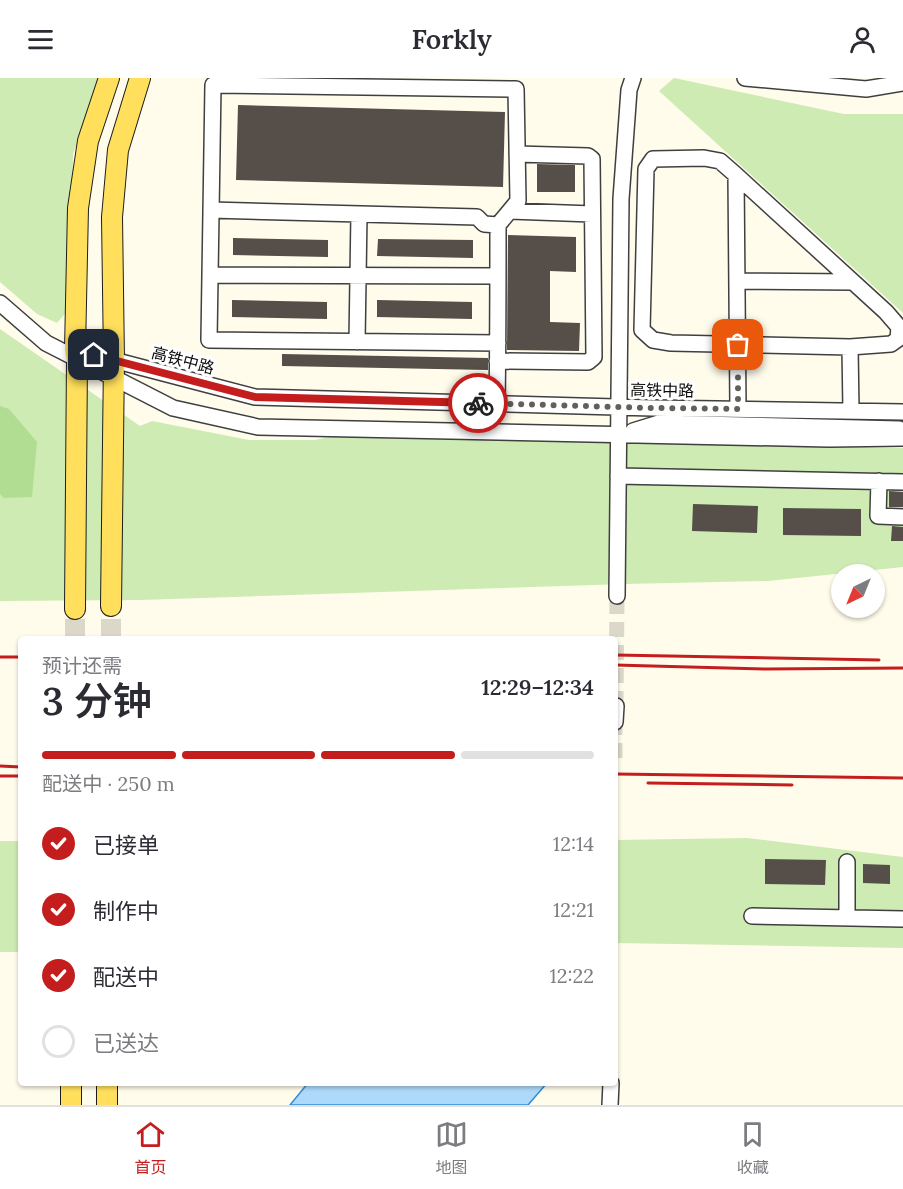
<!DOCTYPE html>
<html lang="zh">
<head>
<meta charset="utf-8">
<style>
	:root { --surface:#fff; --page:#f2f2f3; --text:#2b2b33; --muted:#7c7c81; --line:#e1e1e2; --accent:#c41d1d }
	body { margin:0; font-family:Lora,"Noto Sans SC",serif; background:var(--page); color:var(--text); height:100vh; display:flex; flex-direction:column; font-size:22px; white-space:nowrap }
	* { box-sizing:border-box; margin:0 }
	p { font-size:20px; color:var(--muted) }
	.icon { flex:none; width:33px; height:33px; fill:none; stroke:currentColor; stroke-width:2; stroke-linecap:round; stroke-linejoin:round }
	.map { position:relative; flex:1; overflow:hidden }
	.panel { position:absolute; left:18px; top:558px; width:600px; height:450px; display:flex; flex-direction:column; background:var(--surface); border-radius:6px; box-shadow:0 2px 4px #0004 }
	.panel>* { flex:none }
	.needle { width:39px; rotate:223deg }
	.tools { position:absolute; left:831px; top:486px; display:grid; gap:12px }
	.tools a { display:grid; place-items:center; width:54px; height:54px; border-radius:50%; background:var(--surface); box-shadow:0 2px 4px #0004; font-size:30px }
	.pin { position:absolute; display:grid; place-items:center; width:51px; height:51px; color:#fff; margin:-26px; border-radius:12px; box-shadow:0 3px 9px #0006 }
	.courier { position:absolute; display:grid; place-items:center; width:60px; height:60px; margin:-30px; border:4px solid #c41d1d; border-radius:50%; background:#fff; color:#222; box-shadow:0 2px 8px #0007 }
	.overview em { font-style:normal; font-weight:600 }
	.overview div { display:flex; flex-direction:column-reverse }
	.overview { display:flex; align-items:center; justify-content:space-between; height:102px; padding:0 24px }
	h1 { font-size:39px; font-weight:600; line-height:45px }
	.bar { display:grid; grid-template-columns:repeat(4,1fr); gap:9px 6px; align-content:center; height:72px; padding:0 24px }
	.bar i { height:8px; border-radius:4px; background:var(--line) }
	.bar .active { background:var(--accent) }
	.bar p { grid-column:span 4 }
	ol { padding:0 24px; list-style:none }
	li { display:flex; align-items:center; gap:18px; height:66px }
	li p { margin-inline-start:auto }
	li .icon { padding:6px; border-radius:50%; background:var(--accent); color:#fff; stroke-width:4 }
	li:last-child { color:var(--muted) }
	li i { width:33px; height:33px; border:3px solid var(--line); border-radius:50% }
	header { display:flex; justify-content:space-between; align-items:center; height:78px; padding:0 24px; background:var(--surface); font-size:27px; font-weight:600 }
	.menu { display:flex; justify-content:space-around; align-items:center; height:84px; border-top:2px solid var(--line); background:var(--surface); font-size:16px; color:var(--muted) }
	.menu a { display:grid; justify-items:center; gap:3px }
	.menu .active { color:var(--accent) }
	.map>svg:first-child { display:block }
	.green { fill:#ceebb3 }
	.forest { fill:#b0dd92 }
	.water { fill:#addafa; stroke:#308cd5; stroke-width:1.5 }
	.building { fill:#564e48 }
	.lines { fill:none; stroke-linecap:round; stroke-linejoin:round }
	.minor-tunnel { stroke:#dbd8ca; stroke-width:15; stroke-dasharray:15 8; stroke-linecap:butt }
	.major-tunnel { stroke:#dbd8ca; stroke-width:20; stroke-dasharray:20 10; stroke-linecap:butt }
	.minor-casing { stroke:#3f3f3f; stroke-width:18 }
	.major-casing { stroke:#1d1d1d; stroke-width:22 }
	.minor { stroke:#fff; stroke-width:15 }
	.major { stroke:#ffdf5c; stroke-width:20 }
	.rail { stroke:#c41d1d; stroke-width:3 }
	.done { stroke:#61605a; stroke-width:6; stroke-dasharray:0 10.8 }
	.route { stroke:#c41d1d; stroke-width:8 }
	.labels { text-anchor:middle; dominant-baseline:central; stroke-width:6; stroke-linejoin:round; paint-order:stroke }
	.street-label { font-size:16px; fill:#0c0c0c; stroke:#fff }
</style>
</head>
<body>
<header><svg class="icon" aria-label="menu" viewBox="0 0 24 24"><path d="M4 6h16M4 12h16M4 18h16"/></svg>Forkly<svg class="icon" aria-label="person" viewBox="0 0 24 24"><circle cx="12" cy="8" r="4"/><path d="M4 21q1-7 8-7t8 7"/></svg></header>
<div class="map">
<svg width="903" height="1027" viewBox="0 0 903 1027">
	<rect width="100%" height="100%" fill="#fffcec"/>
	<path class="green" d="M0,0H102L73,76L70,230L57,245L37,236L0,204Z
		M674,0L844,36H903V235L659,13Z
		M0,251L140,348L152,343L249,362H315L343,356L644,365L903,370V489L768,503L624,506L140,522L0,523Z
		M747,760L903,779V870L615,865V762Z
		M0,763H21V874H0Z"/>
	<path class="forest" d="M0,328L9,331L37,364L32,419L4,420L0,416Z"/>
	<path class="water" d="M308,1005H547L528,1027H290Z"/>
	<path class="building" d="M238,27L505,34L503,109L236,102Z
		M537,86L575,87V114H537Z
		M508,157L576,159V194L550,193V244L580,245L579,273L507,272Z
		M233,160L328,162V179L233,177Z
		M378,161L473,162V180L377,178Z
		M232,222L327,224V241L232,239Z
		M377,222L472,224V241L377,239Z
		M282,276L488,280V292L282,288Z
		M889,413L903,414V429H889Z
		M693,426L758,428L757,455L692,453Z
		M783,430L861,431V458L783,457Z
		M892,448L903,449V463H891Z
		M765,781L826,782L825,807L765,806Z
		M863,786L890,787V806L863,805Z"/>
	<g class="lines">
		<path class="minor-tunnel" d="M616,628L617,518
			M615,680V644"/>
		<path class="major-tunnel" d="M75,561V531
			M111,561V528"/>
		<g class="minor-casing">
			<path id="minor" d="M745,0L866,11L903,5
				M704,80L720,83L736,97L886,234L899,249L898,261L891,266L850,269L671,265L653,262L642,252L646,91L653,81Z
				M736,97L738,331
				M211,132L477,139L484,146L498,147
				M510,133L592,136
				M210,197L498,198
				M737,203L853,204
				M0,225L46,265L173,330L258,349L829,361L903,360
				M357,264L359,136
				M850,269L851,333
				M75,272L255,319L652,330L903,334
				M497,283L588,284L594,279L592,81L588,78L517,76
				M497,326C498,266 498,207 498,147L518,123L516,11L213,7L209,262L498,265
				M633,353L659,345L899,351
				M618,398L903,404
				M879,403L878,438L903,439
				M617,518L621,121L629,12L633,0
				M615,644L616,628
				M752,838L903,841
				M847,840V784
				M610,1027L611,1005"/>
		</g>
		<g class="major-casing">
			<path id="major" d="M111,528L114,282L112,139L118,72L140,0
				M75,531L77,281L75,272L78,130L88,63L109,0
				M71,1027V1005
				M107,1027V1005"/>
		</g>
		<use href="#minor" class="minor"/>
		<use href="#major" class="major"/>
		<path class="rail" d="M615,577L879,582
			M0,579H21
			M615,587L766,591L903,590
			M0,688L21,689
			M615,696L903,700
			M0,698H21
			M648,705L792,707"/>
	</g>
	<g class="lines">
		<path class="done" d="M478,325L652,330L738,331V267"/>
		<path class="route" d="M94,277L255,319L478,325"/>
	</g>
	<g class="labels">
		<g class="street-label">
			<text transform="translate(183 282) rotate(15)">高铁中路</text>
			<text transform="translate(662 312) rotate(1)">高铁中路</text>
		</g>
	</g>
</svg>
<div class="tools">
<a><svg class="needle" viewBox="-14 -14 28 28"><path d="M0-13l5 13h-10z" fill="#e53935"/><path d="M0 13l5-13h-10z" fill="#7c7c81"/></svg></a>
</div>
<div class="pin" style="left:738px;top:267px;background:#ea580c"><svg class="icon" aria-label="bag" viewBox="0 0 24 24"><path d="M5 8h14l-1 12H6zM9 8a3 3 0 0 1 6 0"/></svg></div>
<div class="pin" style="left:94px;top:277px;background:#1f2937"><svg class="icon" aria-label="home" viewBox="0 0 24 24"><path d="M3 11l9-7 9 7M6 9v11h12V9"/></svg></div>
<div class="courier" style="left:478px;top:325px"><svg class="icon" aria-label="bike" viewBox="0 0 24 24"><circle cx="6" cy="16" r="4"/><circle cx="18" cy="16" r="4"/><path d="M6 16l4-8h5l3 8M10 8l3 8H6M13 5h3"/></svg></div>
<section class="panel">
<div class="overview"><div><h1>3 分钟</h1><p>预计还需</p></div><em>12:29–12:34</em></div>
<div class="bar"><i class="active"></i><i class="active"></i><i class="active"></i><i></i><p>配送中 · 250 m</p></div>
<ol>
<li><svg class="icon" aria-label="check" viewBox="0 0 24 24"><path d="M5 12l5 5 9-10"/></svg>已接单<p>12:14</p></li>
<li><svg class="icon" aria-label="check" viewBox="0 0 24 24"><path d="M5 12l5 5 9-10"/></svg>制作中<p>12:21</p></li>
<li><svg class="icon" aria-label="check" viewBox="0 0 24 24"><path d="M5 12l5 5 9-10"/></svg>配送中<p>12:22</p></li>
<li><i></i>已送达</li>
</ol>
</section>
</div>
<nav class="menu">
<a class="active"><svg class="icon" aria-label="home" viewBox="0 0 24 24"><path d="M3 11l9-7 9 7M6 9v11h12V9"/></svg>首页</a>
<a><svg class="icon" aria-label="map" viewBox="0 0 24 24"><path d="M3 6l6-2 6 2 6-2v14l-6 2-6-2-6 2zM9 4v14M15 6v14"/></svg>地图</a>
<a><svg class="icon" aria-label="saved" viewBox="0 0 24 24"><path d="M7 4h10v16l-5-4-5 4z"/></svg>收藏</a>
</nav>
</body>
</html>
